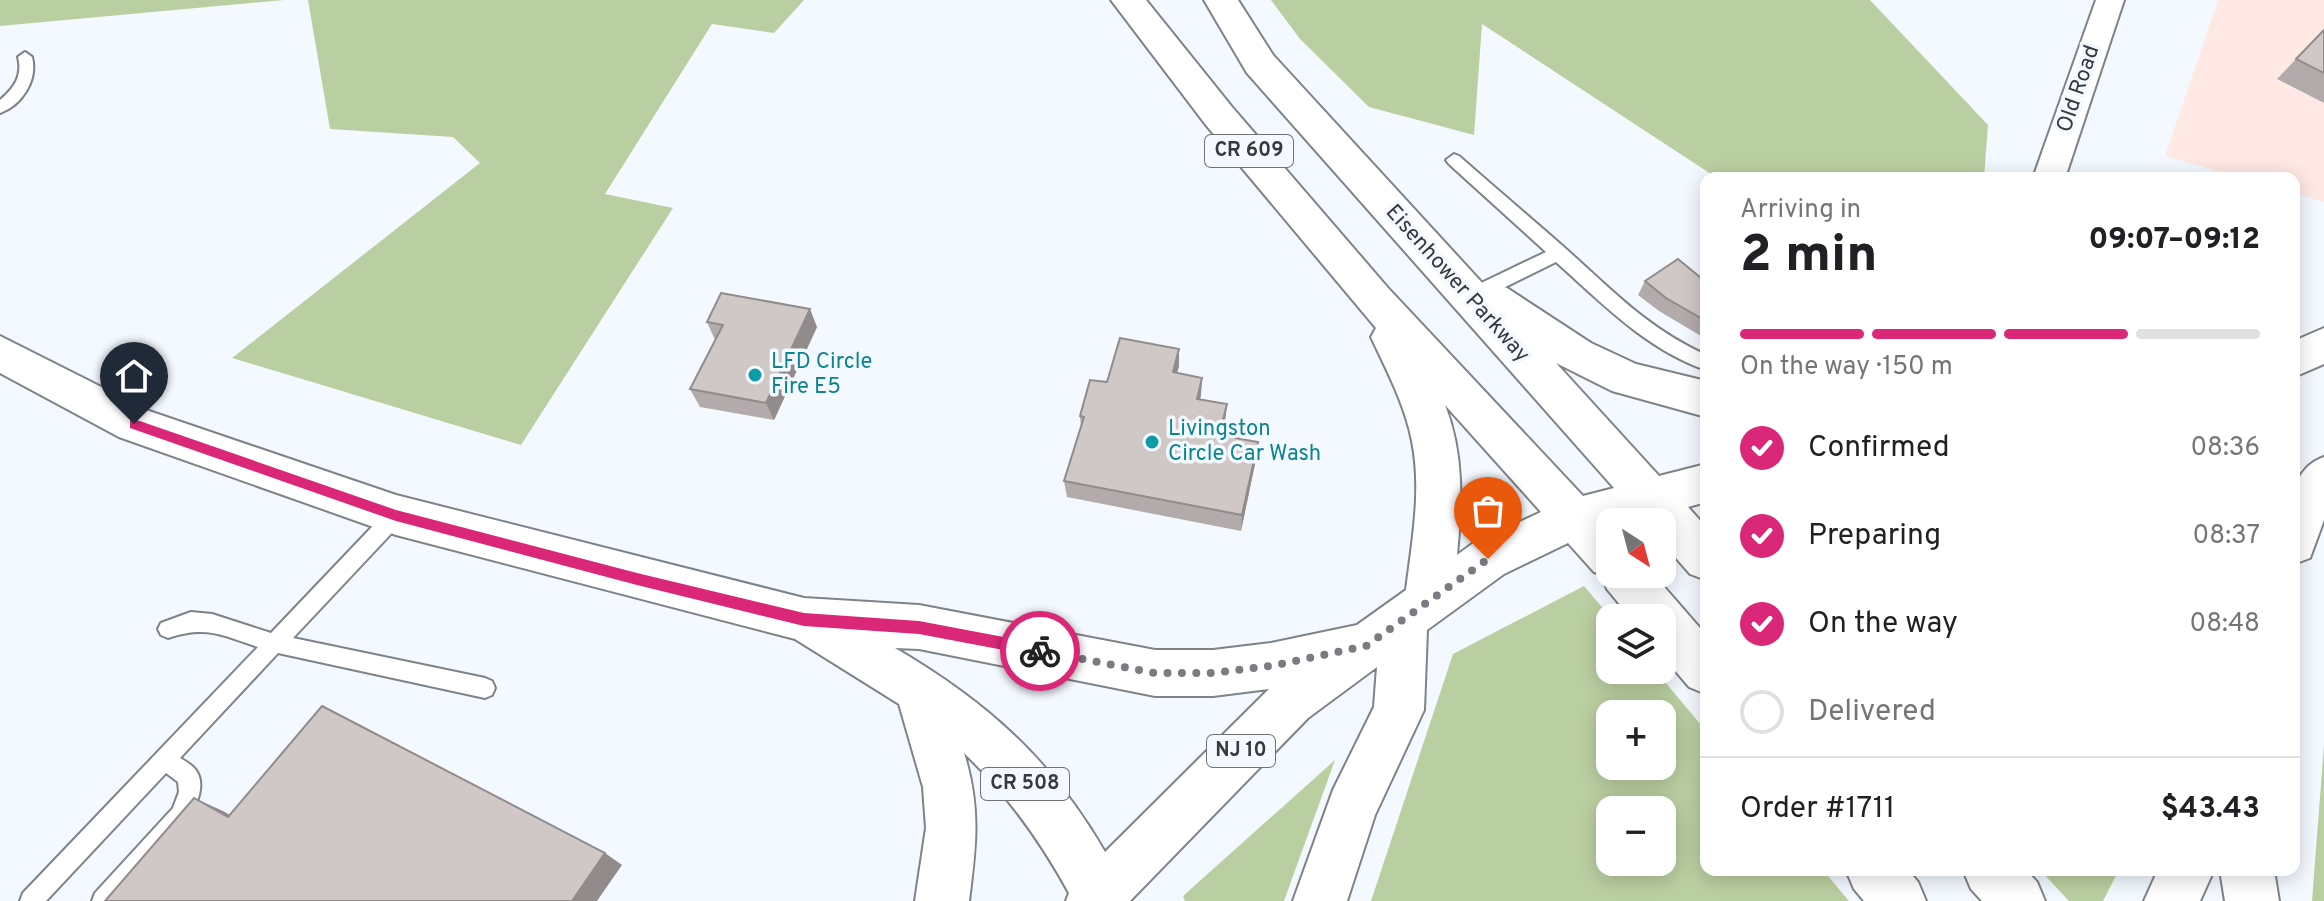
<!DOCTYPE html>
<html lang="en">
<head>
<meta charset="utf-8">
<style>
	:root { --surface:#fff; --page:#f2f2f2; --text:#202124; --muted:#757577; --line:#e0e0e0; --accent:#db2777 }
	body { margin:0; font-family:Overpass,sans-serif; background:var(--page); color:var(--text); height:100vh; display:flex; flex-direction:column; font-size:30px; white-space:nowrap }
	* { box-sizing:border-box; margin:0 }
	p { font-size:26px; color:var(--muted) }
	.icon { flex:none; width:44px; height:44px; fill:none; stroke:currentColor; stroke-width:2; stroke-linecap:round; stroke-linejoin:round }
	.map { position:relative; flex:1; overflow:hidden }
	.drawer { position:absolute; left:1700px; top:172px; width:600px; height:704px; display:flex; flex-direction:column; background:var(--surface); border-radius:16px; box-shadow:0 4px 20px #0003 }
	.drawer>* { flex:none }
	.needle { width:52px; rotate:144deg }
	.tools { position:absolute; left:1596px; top:508px; display:grid; gap:16px }
	.tools a { display:grid; place-items:center; width:80px; height:80px; border-radius:16px; background:var(--surface); box-shadow:0 4px 20px #0003; font-size:40px }
	.pin { position:absolute; display:grid; place-items:center; width:68px; height:68px; color:#fff; margin:-82px -34px; border-radius:50% 50% 50% 0; rotate:-45deg; box-shadow:0 0 8px #0007 }
	.pin .icon { rotate:45deg }
	.courier { position:absolute; display:grid; place-items:center; width:80px; height:80px; margin:-40px; border:6px solid #db2777; border-radius:50%; background:#fff; color:#222; box-shadow:0 2px 10px #0007 }
	.headline em { font-style:normal; font-weight:800 }
	.headline div { display:flex; flex-direction:column-reverse }
	.headline { display:flex; align-items:center; justify-content:space-between; height:136px; padding:0 40px }
	h1 { font-size:52px; font-weight:800; line-height:60px }
	.bar { display:grid; grid-template-columns:repeat(4,1fr); gap:12px 8px; align-content:center; height:96px; padding:0 40px }
	.bar i { height:10px; border-radius:6px; background:var(--line) }
	.bar .active { background:var(--accent) }
	.bar p { grid-column:span 4 }
	.line { display:flex; align-items:center; gap:20px; padding:0 40px; border-top:2px solid var(--line) }
	.line div { flex:1 }
	ol { padding:0 40px; list-style:none }
	li { display:flex; align-items:center; gap:24px; height:88px }
	li p { margin-inline-start:auto }
	li .icon { padding:8px; border-radius:50%; background:var(--accent); color:#fff; stroke-width:4 }
	li:last-child { color:var(--muted) }
	li i { width:44px; height:44px; border:4px solid var(--line); border-radius:50% }
	.map>svg:first-child { display:block }
	.commercial { fill:#fee9e4 }
	.green { fill:#bacfa1; fill-rule:evenodd }
	.lines { fill:none; stroke-linecap:round; stroke-linejoin:round }
	.service-casing { stroke:#7e8388; stroke-width:4 }
	.minor-casing { stroke:#7e8388; stroke-width:4 }
	.primary-casing { stroke:#7e8388; stroke-width:4 }
	.service { fill:#fff; fill-rule:evenodd }
	.minor { fill:#fff; fill-rule:evenodd }
	.primary { fill:#fff; fill-rule:evenodd }
	.wall { fill:#b3abab }
	.shaded-wall { fill:#928b8b }
	.building { fill:#d0c7c7; stroke:#928b8b; stroke-width:2 }
	.route { fill:#db2777 }
	.done { stroke:#797c80; stroke-width:8; stroke-dasharray:0 14.4 }
	.culture-dot { fill:#0f9aa8; stroke:#f3f9ff; stroke-width:3 }
	.labels { text-anchor:middle; dominant-baseline:central; stroke-width:7; stroke-linejoin:round; paint-order:stroke }
	.shield { fill:#f3f9ff; stroke:#6f7376; stroke-width:2 }
	.shield-label { font-size:20px; font-weight:bold; fill:#37393b }
	.street-label { font-size:22px; fill:#37393b; stroke:#f3f9ff }
	.culture-label { font-size:22px; fill:#0d838f; stroke:#f3f9ff; text-anchor:start }
</style>
</head>
<body>
<div class="map">
<svg width="2324" height="901" viewBox="0 0 2324 901">
	<rect width="100%" height="100%" fill="#f3f9ff"/>
	<path class="commercial" d="M2218,0H2324V202L2294,193V178H2242L2165,156Z"/>
	<path class="green" d="M0,0H284L0,26Z
		M308,0H804L774,33L712,24L605,194L673,208L521,445L232,358L480,163L453,137L330,129Z
		M1271,0H1870L1988,125L1984,178H1717L1482,24L1474,135L1369,107L1300,39Z
		M1584,586L1611,618L1610,670H1655L1706,731V870H1823L1849,901H1371L1453,654ZM1662,714V766H1610V714ZM1662,810V862H1610V810Z
		M2324,745V901H2312Z
		M1335,760L1284,901H1185L1183,896Z
		M2040,870H2119L2103,901H2069Z"/>
	<g class="lines">
		<g class="service-casing">
			<path id="service" d="M25,52L32,57C38,80 22,105 0,113V100C14,88 23,76 18,57Z
				M1454,154L1459,156C1494,187 1531,218 1566,249C1612,290 1647,328 1706,355V370C1647,350 1602,303 1556,262L1487,296H1475L1473,291L1475,286L1546,252L1449,164L1446,160Z
				M396,507L403,509L405,515L403,521L293,638L485,678L492,681L495,688L492,695L485,698L278,653L180,758C185,761 192,765 195,769C222,803 139,877 118,901H92L95,893L173,808L179,792L178,782L166,773L46,901H20L23,893L258,647C222,635 206,625 168,638L161,635L158,629L161,623L191,612L212,614L271,633L389,509Z"/>
		</g>
		<g class="minor-casing">
			<path id="minor" d="M2096,0H2124L2065,178H2033Z"/>
		</g>
		<g class="primary-casing">
			<path id="primary" d="M1111,0H1146L1232,107L1388,288L1583,496L1614,488L1247,73L1204,0H1238L1273,55L1485,286L1493,283L1507,288L1591,343L1636,364L1706,381V417L1612,391L1556,363L1659,476L1706,464V502L1688,507L1706,527V580L1690,574L1662,542V522L1642,519L1610,522V574H1653L1706,635V694L1689,687L1662,655V618H1631L1607,589L1601,574L1594,572L1568,543L1504,574L1427,630L1424,710L1375,815L1347,901H1293L1333,790L1374,707L1377,667L1308,718L1130,901H1066L1069,893C1041,842 1007,794 964,753C981,808 976,846 969,901H915L926,828L923,787L899,704L795,639L396,535L119,437L0,373V336L149,411L396,495L804,598L919,605L1155,650H1213L1271,643L1357,625L1406,590C1412,541 1422,491 1412,441C1405,405 1387,371 1371,337L1376,328L1206,125ZM1445,405L1541,512L1472,544L1457,555C1462,503 1464,454 1445,405ZM895,648L919,649L1155,696H1213L1269,689L1105,852C1051,759 987,702 895,648Z
				M2324,328V364L2294,377V341Z
				M2324,457V520L2310,558L2294,564C2294,527 2281,472 2324,457Z
				M1846,870H1908L1918,882L1926,901H1864L1854,889Z
				M1963,870H2026L2037,882L2045,901H1982L1971,889Z
				M2158,870H2214L2200,901H2144Z
				M2220,870H2274L2279,901H2225Z"/>
		</g>
		<use href="#service" class="service"/>
		<use href="#minor" class="minor"/>
		<use href="#primary" class="primary"/>
	</g>
	<path class="wall" d="M2324,30V103L2277,79Z
		M1645,281L1706,282V339L1659,311L1638,295Z
		M707,322L817,327L774,420L700,407L690,389L715,340Z
		M1179,349V366L1177,373L1202,378L1200,399L1227,404L1225,421L1222,435L1258,442L1256,459L1241,531L1067,497L1064,481L1081,428L1080,416L1107,382Z"/>
	<path class="shaded-wall" d="M810,309L817,327L774,420L766,403Z
		M1179,349V366L1172,390L1173,372Z
		M1202,378L1201,395L1196,416L1197,399Z
		M1227,404L1225,421L1218,451L1219,435Z
		M1258,442L1256,459L1241,531L1242,515Z
		M194,798L223,811L256,830L228,817Z
		M605,853L622,865L597,901H572Z"/>
	<path class="building" d="M2324,30V73L2296,59Z
		M1678,259L1706,282V321L1666,298L1645,281Z
		M721,293L810,309L766,403L690,389L723,325L707,322Z
		M1120,338L1179,349L1173,372L1202,378L1197,399L1227,404L1219,435L1258,442L1242,515L1064,481L1084,417L1080,416L1090,380L1107,382Z
		M322,706L605,853L572,901H105L194,798L228,817Z"/>
	<path class="route" d="M134,419L396,510L637,573L804,613L919,621L1040,644L1047,651L1040,657L919,634L804,626L637,585L396,521L130,428V420Z"/>
	<g class="lines">
		<path class="done" d="M1040,651L1155,673H1213L1271,666L1366,646L1488,559"/>
	</g>
	<g class="culture-dot">
		<circle cx="755" cy="375" r="8"/>
		<circle cx="1152" cy="442" r="8"/>
	</g>
	<g class="labels">
		<g class="shield">
			<rect x="1205" y="135" width="88" height="32" rx="6"/>
			<rect x="1207" y="735" width="68" height="32" rx="6"/>
			<rect x="981" y="768" width="88" height="32" rx="6"/>
		</g>
		<g class="shield-label">
			<text x="1249" y="151">CR 609</text>
			<text x="1241" y="751">NJ 10</text>
			<text x="1025" y="784">CR 508</text>
		</g>
		<g class="street-label">
			<text transform="translate(2079 89) rotate(-71)">Old Road</text>
			<text transform="translate(1457 284) rotate(48)">Eisenhower Parkway</text>
		</g>
		<g class="culture-label">
			<text x="771" y="362">LFD Circle<tspan x="771" dy="25">Fire E5</tspan></text>
			<text x="1168" y="429">Livingston<tspan x="1168" dy="25">Circle Car Wash</tspan></text>
		</g>
	</g>
</svg>
<div class="tools">
<a><svg class="needle" viewBox="-14 -14 28 28"><path d="M0-13l5 13h-10z" fill="#e53935"/><path d="M0 13l5-13h-10z" fill="#757577"/></svg></a>
<a><svg class="icon" aria-label="layers" viewBox="0 0 24 24"><path d="M12 4l9 5-9 5-9-5zM3 14l9 5 9-5"/></svg></a>
<a>+</a>
<a>−</a>
</div>
<div class="pin" style="left:1488px;top:559px;background:#ea580c"><svg class="icon" aria-label="bag" viewBox="0 0 24 24"><path d="M5 8h14l-1 12H6zM9 8a3 3 0 0 1 6 0"/></svg></div>
<div class="pin" style="left:134px;top:424px;background:#1f2937"><svg class="icon" aria-label="home" viewBox="0 0 24 24"><path d="M3 11l9-7 9 7M6 9v11h12V9"/></svg></div>
<div class="courier" style="left:1040px;top:651px"><svg class="icon" aria-label="bike" viewBox="0 0 24 24"><circle cx="6" cy="16" r="4"/><circle cx="18" cy="16" r="4"/><path d="M6 16l4-8h5l3 8M10 8l3 8H6M13 5h3"/></svg></div>
<section class="drawer">
<div class="headline"><div><h1>2 min</h1><p>Arriving in</p></div><em>09:07–09:12</em></div>
<div class="bar"><i class="active"></i><i class="active"></i><i class="active"></i><i></i><p>On the way · 150 m</p></div>
<ol>
<li><svg class="icon" aria-label="check" viewBox="0 0 24 24"><path d="M5 12l5 5 9-10"/></svg>Confirmed<p>08:36</p></li>
<li><svg class="icon" aria-label="check" viewBox="0 0 24 24"><path d="M5 12l5 5 9-10"/></svg>Preparing<p>08:37</p></li>
<li><svg class="icon" aria-label="check" viewBox="0 0 24 24"><path d="M5 12l5 5 9-10"/></svg>On the way<p>08:48</p></li>
<li><i></i>Delivered</li>
</ol>
<div class="line" style="height:104px"><div>Order #1711</div><b>$43.43</b></div>
</section>
</div>
</body>
</html>
